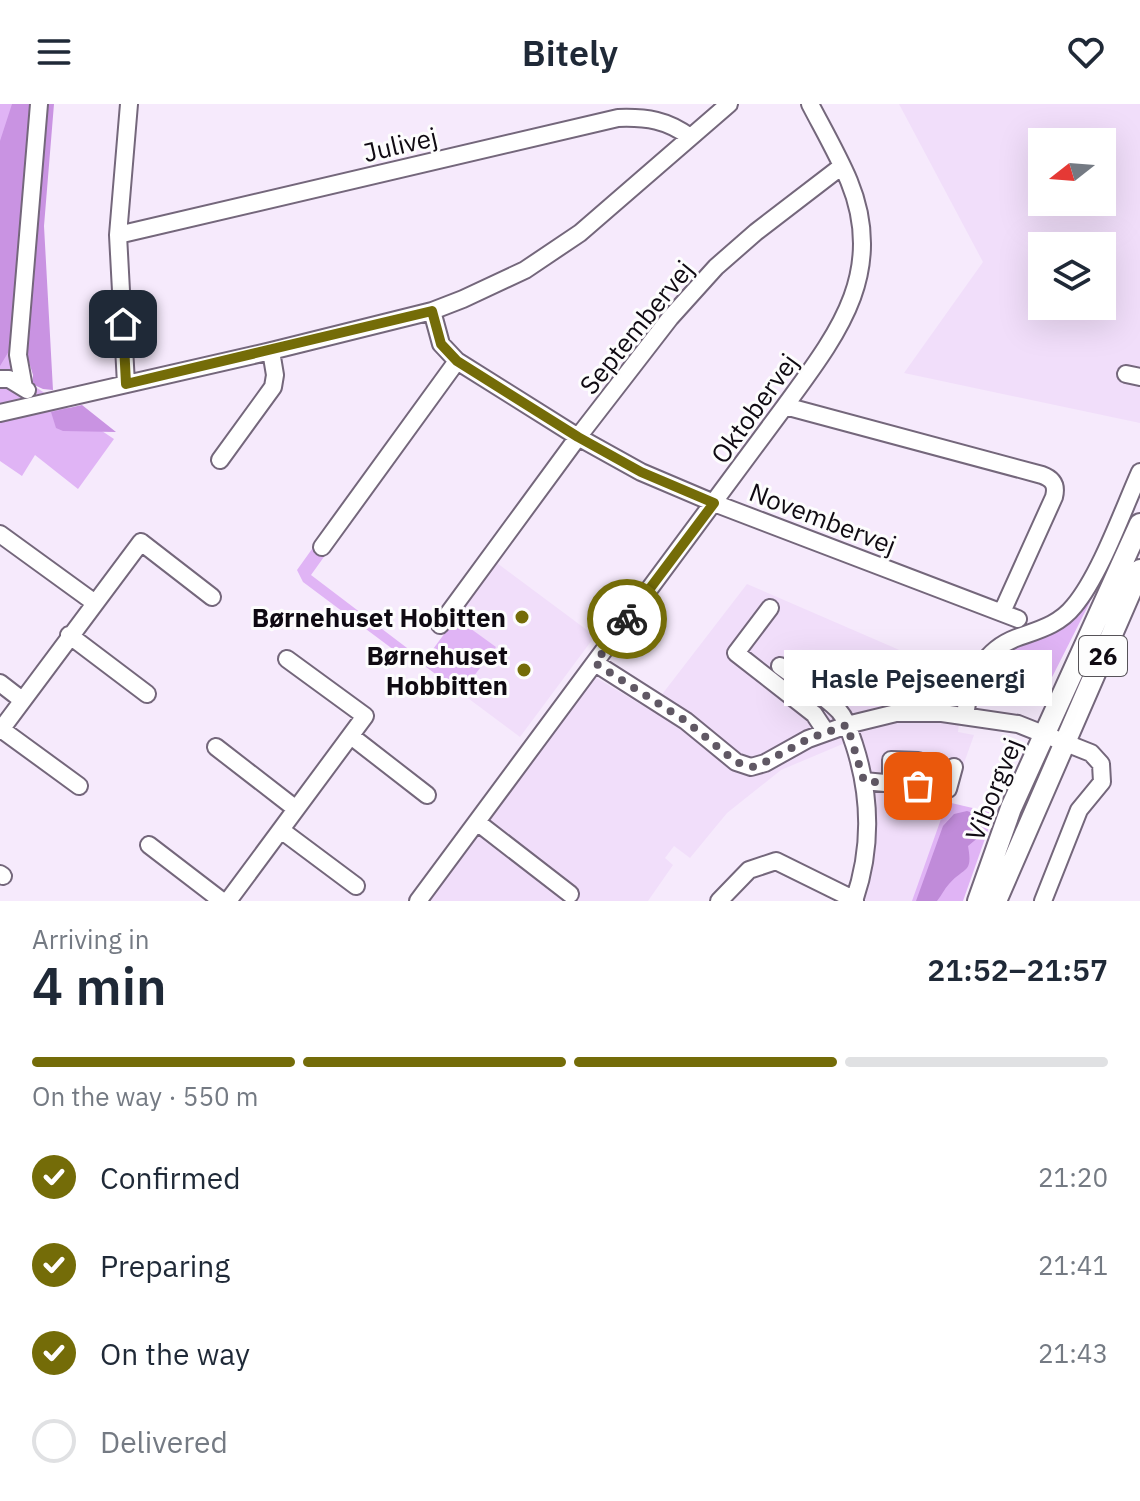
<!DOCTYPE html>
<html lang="en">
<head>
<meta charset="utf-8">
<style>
	:root { --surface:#fff; --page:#f6f6f7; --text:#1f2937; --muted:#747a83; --line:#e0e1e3; --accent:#746c08 }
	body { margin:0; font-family:"IBM Plex Sans",sans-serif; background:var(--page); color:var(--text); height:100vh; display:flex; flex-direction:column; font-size:30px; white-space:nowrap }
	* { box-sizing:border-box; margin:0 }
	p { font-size:26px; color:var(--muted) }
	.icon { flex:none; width:44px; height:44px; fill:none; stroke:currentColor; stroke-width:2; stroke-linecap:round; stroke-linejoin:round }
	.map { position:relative; height:797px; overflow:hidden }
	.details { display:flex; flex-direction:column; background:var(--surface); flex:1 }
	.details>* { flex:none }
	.needle { width:52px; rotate:253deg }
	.fabs { position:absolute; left:1028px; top:24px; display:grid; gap:16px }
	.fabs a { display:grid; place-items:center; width:88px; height:88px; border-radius:0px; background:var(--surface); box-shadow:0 8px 32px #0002; font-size:40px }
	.pin { position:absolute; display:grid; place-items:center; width:68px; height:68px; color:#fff; margin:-34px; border-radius:16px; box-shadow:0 4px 12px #0006 }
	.courier { position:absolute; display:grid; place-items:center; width:80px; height:80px; margin:-40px; border:6px solid #746c08; border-radius:50%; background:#fff; color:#222; box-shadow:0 2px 10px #0007 }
	.bubble { position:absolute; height:56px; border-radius:0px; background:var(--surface); box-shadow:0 8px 32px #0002; font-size:26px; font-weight:600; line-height:56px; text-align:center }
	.summary em { font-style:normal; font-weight:600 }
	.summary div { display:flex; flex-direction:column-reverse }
	.summary { display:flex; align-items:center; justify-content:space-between; height:136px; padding:0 32px }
	h1 { font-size:52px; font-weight:600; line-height:60px }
	.bar { display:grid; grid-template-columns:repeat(4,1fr); gap:12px 8px; align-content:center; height:96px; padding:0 32px }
	.bar i { height:10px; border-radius:6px; background:var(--line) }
	.bar .selected { background:var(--accent) }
	.bar p { grid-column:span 4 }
	ol { padding:0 32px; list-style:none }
	li { display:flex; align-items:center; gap:24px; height:88px }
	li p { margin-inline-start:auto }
	li .icon { padding:8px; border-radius:50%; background:var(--accent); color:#fff; stroke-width:4 }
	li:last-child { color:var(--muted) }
	li i { width:44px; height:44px; border:4px solid var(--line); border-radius:50% }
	header { display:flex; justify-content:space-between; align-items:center; height:104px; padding:0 32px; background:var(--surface); font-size:36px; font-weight:600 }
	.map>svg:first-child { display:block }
	.built { fill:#f1defa; fill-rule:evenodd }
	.green { fill:#e0b4f5 }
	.forest { fill:#c993e2 }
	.water { fill:#c08bd9 }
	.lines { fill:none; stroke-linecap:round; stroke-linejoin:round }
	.minor-casing { stroke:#74677b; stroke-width:20 }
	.major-casing { stroke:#74677b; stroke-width:24 }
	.minor { stroke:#fff; stroke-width:16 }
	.major { stroke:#fff; stroke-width:20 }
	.done { stroke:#605864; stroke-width:8; stroke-dasharray:0 14.4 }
	.route { stroke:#746c08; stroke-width:10 }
	.poi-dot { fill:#746c08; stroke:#fdfdfd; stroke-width:3 }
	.labels { text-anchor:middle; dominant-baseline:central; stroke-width:6; stroke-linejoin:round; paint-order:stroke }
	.shield { fill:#fdfdfd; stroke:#565358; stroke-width:2 }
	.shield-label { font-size:24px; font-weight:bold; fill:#0f0a12 }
	.street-label { font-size:26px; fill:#0f0a12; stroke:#fdfdfd }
	.poi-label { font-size:26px; font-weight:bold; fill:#0f0a12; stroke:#fdfdfd; text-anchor:end }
</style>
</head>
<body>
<header><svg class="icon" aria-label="menu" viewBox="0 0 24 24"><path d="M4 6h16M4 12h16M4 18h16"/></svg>Bitely<svg class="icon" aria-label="heart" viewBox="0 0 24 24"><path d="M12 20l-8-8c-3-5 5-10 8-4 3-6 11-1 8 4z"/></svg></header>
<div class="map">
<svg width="1140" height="797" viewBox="0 0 1140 797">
	<rect width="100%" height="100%" fill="#f6eafc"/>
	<path class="built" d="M899,0H1140V319L904,269L983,158ZM1042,38H1102V98H1042ZM1042,142H1102V202H1042Z
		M497,459L595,532L520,633L461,589L495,543L456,514Z
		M747,480L964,574L958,628L974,631L915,797H846L855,770L859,739L860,707L858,680L845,639L781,666L727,709L690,754L674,742L665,754L673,761L648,797H427L595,573L650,606Z"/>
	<path class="green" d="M0,0H45L22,244L31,280L114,335L78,385L35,351L22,372L0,357Z
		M318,443L326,450L311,471L411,547L406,555L303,478L297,466L312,445Z
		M1087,496L1090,498L1038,601L984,592C979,572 998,555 1013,545L1012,542Z
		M456,514L496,543L461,589L422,560Z
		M947,698L994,709L963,797H912Z"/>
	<path class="forest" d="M12,0H31L12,242L0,262V37Z
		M47,0H54L44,122L53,286L43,285L32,280L33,271L25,245Z
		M82,301L116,328L63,327L56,324L51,308Z"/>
	<path class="water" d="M967,707L976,710L982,721L980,732L968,742C973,770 965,762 949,780C944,785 942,791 937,797H916L943,722L954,710Z"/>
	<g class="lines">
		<g class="minor-casing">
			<path id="minor" d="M118,131L618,14C647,13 667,16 690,33
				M432,207L441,240L457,257L578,333L641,368L714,399L1018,515
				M1126,270L1140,273
				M0,275H9L27,286
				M126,280L118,131L129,0
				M24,284L18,251L39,0
				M785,302L1042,371C1053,375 1057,381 1054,393L1002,508
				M0,309L271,247L432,207L463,195L525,166L580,129L729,0
				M220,356L273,283L275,271L271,247
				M0,430L95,499
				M322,443L457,257
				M770,504L736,549L814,610L826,628
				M440,521L578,333L670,214L716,163L756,128L842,62
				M69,531L147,590
				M595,559L686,617L736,658L751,663L765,659L808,635L847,621L896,609H942L1018,620L1091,649L1101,660L1102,678L1079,706L1043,797
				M780,562C798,576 823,590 839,607C847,616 850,629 854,640C871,692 872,745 854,797
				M0,579L22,596
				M965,612C969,578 982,547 1016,534C1038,526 1059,521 1074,502C1100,471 1123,406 1140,368
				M1,625L79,682
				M0,627L141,438L212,493
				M351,632L427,691
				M216,643L296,705
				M864,677L948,685L954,663
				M891,680V656L918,657V682
				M477,718L570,790
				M281,726L356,782
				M149,741L222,797
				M0,770L3,772
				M228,797L365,612L287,555
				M418,797L785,302C836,232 887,169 849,77C838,51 823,25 810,0
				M719,797L749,766L776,757L855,796"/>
		</g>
		<g class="major-casing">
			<path id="major" d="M978,797L1011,704L1140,420
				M996,797L1140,466"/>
		</g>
		<use href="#minor" class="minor"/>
		<use href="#major" class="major"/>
	</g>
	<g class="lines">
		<path class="done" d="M627,515L595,559L686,617L736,658L751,663L758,662L808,635L847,621L864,677L918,682"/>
		<path class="route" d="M123,220L126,280L432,207L441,240L457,257L578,333L641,368L714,399L627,515"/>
	</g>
	<g class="poi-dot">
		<circle cx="522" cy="513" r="8"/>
		<circle cx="524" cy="566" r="8"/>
	</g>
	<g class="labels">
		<rect class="shield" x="1079" y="532" width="48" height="40" rx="6"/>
		<g class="shield-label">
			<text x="1103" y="552">26</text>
		</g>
		<g class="street-label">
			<text transform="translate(400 40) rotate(-13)">Julivej</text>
			<text transform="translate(636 223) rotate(-51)">Septembervej</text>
			<text transform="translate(754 304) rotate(-54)">Oktobervej</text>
			<text transform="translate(823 414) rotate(21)">Novembervej</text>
			<text transform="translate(993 685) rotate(-68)">Viborgvej</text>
		</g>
		<g class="poi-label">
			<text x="506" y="513">Børnehuset Hobitten</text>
			<text x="508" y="551">Børnehuset<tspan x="508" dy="30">Hobbitten</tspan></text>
		</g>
	</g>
</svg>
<div class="fabs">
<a><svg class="needle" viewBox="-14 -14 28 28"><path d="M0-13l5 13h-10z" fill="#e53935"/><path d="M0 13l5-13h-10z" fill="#747a83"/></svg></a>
<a><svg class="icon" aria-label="layers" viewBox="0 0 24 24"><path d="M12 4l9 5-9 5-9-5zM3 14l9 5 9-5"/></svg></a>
</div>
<div class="pin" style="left:918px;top:682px;background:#ea580c"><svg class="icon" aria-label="bag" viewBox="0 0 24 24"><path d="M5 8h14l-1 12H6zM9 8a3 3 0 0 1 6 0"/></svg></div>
<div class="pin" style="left:123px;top:220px;background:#1f2937"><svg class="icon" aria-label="home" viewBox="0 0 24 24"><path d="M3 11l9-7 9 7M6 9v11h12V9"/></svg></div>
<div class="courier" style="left:627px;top:515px"><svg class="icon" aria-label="bike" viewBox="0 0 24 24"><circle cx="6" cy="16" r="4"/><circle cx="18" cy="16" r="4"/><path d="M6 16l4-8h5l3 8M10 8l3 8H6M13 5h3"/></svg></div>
<div class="bubble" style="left:784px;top:546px;width:268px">Hasle Pejseenergi</div>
</div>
<section class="details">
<div class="summary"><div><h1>4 min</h1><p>Arriving in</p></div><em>21:52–21:57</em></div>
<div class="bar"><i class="selected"></i><i class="selected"></i><i class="selected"></i><i></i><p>On the way · 550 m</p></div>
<ol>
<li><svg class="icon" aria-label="check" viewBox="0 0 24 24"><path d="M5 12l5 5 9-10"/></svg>Confirmed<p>21:20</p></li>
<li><svg class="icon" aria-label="check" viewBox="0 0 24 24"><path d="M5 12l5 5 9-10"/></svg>Preparing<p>21:41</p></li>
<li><svg class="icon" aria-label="check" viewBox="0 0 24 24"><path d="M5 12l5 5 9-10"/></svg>On the way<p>21:43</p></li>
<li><i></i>Delivered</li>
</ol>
</section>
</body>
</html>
